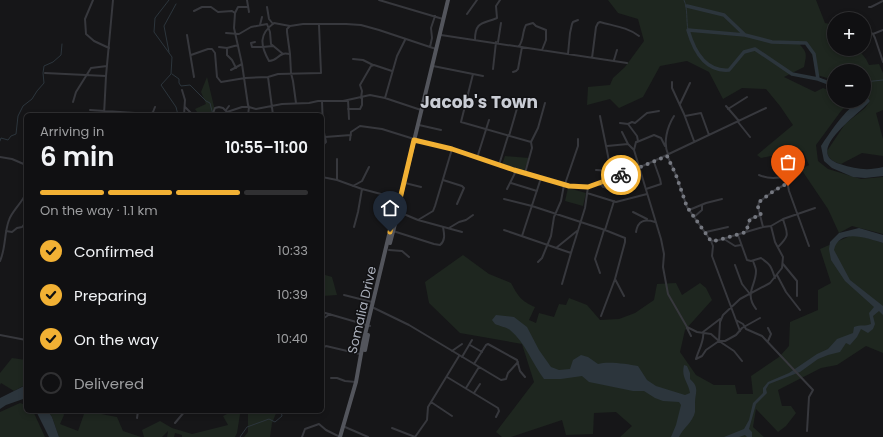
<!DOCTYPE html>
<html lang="en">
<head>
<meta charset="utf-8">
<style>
	:root { --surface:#101012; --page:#1e1e20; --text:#f1f3f6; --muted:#9c9d9f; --line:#303032; --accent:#f2b134 }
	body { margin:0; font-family:Poppins,sans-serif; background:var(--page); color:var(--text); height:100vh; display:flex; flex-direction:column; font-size:15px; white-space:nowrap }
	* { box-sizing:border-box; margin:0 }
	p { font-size:13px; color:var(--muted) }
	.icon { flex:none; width:22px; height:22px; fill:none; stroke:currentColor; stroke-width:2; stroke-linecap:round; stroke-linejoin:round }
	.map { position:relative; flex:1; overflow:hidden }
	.drawer { position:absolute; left:24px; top:113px; width:300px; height:300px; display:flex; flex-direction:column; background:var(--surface); border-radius:6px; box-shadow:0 2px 6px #0003,0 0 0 1px var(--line) }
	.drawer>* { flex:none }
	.controls { position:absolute; left:827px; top:12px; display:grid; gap:8px }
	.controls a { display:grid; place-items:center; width:44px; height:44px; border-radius:50%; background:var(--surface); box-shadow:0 2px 6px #0003,0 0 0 1px var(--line); font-size:20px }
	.pin { position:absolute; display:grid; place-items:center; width:34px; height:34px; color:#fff; margin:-41px -17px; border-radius:50% 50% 50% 0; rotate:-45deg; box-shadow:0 0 4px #0007 }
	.pin .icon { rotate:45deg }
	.courier { position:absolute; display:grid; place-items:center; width:40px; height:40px; margin:-20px; border:3px solid #f2b134; border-radius:50%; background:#fff; color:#222; box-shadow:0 1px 5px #0007 }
	.summary em { font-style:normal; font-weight:600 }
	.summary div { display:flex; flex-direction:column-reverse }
	.summary { display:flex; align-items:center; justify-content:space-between; height:68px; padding:0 16px }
	h1 { font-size:26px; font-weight:600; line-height:30px }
	.bar { display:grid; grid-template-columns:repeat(4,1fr); gap:6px 4px; align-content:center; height:48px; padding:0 16px }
	.bar i { height:5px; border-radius:3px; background:var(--line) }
	.bar .selected { background:var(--accent) }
	.bar p { grid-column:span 4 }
	ol { padding:0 16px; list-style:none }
	li { display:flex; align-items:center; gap:12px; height:44px }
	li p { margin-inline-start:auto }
	li .icon { padding:4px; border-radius:50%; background:var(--accent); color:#111; stroke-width:4 }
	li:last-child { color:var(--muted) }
	li i { width:22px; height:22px; border:2px solid var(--line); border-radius:50% }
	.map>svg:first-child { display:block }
	.green { fill:#1e261f }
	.water { fill:#2c353c }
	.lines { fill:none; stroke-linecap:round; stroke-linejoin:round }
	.stream { stroke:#2c353c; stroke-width:1 }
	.river { stroke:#2c353c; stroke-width:3.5 }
	.street { stroke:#37383d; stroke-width:2 }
	.primary { stroke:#53555c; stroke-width:4 }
	.done { stroke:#757880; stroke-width:4; stroke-dasharray:0 7.2 }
	.route { stroke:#f2b134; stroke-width:5 }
	.labels { text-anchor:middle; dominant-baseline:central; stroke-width:3; stroke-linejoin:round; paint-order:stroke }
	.street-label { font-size:13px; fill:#a8adb8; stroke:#111113 }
	.district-label { font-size:17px; font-weight:bold; fill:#c9ccd4; stroke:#111113 }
</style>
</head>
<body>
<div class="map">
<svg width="883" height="437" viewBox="0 0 883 437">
	<rect width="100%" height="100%" fill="#161618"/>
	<path class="green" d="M608,0H816L825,23L834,25V49H858L866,59L869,65L879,64L883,73V110L876,113L883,139V156L862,153L841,164C833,162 828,159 827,151L845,124L865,108L870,101L866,94L864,92V71H834V80L817,75L811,49L804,42L800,45C808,53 806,56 804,67L784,77L815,92L823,88L834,92V101H851L841,111L816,145L818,161L828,169L861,179L883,177V234L852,226L839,233L828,209L801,169L809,165L803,151L789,156L787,153L761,158L757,155L793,125L780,106L766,89L742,88L723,99L709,72L687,61L660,66L643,97L619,108L610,99L587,105L588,87L610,85L613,78L625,67L644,41L638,19L618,13Z
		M207,77L216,115H199L195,109L206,104L201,92Z
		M505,156L529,158L524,171L502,165Z
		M568,188L586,193L583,206L565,201Z
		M858,235L883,243V353L866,346L837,365L821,368L778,390L782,406H791L796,413L786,426L778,432L756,409L753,427L764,437H620L632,426L616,412L594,413L593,434L566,435L562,420L511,437H502L496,432L534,382L522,344L460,333L429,303L425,282L463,255L489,274L511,283C518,296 521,301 535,307L529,320L536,323L539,313L554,317L559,304L566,305L569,298L587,305L600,320L619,319L635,313L654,300L657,284L676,283L682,295L700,283L706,288L712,300L685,330L680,352L696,375L714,385H735L737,394H753L751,376L779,357L789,346L790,322L818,310V290L831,283L820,249L850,236Z
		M322,274L332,277L337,295L322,296Z
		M12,358L26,360V387L23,386L14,391L1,383L0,385V373Z
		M20,403L26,405V411H33L45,437H0V412Z
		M48,411H62L64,415L60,424L78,431L85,411L117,417L123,431L141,437H59L52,417Z
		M233,411H236L240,414L237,433L235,437H182V435L175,433L174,437H167L168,431L162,437H144L142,430L160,421L172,428L192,434L228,425L223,416Z
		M248,411H277L272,423L270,437H244L248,432Z"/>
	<path class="water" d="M864,92L870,101C860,114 802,152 840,164C856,169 867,171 883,167V176L865,178L853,177L832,168L824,161L821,146C829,134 850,101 864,101Z
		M859,228L883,235V243C869,239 839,227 834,250L850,280L883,306V315L879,311L873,316L875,324L873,329L868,333L861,329L857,337L850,345L846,343L840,352L828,355L818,359L800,372L769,384L766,389L767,393L756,404L749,429L752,432V437H747L745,435L739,437H724L744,429L749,420L753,403L763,393V388L768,382L789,373L817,354L828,349L837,339L853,333L854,327C860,324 865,327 871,324L869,313L874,307L845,281L831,260L829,249L830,242L839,233Z
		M496,315L514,317L527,327L539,350L551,367L559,370L570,369L573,360L581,355L588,357L598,364C608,361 627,364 638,366L647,380L656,386L685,395L690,393C688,381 681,378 684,365L687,366L690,373V379C700,388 695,392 695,403C695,406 695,410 695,412C693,422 683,428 679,437H671L676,425L681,405L679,402L663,401L655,398L644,391H633L594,383L589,382L582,376L561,379H544C532,363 525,342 510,330C506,327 499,326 495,324L492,320Z
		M24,386L26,387V398L6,405L0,409V398Z
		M36,411H48L52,417L59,437H49Z"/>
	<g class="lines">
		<path class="stream" d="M169,0L155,18L154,32L172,57L171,74L161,85L176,107L178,115
			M684,0C688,9 686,20 688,30
			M169,52L164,26L176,4
			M172,74L179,79V83L181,86L190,85L206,101L210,103L213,115
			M864,82L883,80
			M0,141L1,138L8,140L11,136L16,134L18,116L23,106L32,99L37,91L44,83L43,73L44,66L53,62L61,55L62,44
			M240,437L247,427L269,419L275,422L282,416L281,411"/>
		<path class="river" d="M687,6L724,15L745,35
			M818,79L814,54L806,43L772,42L745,35L688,30C694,51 705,72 729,70L744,52L755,49L792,74L818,79L834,85"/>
		<path class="street" d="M93,0L85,19L86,34L94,41L109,48
			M247,0L249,12
			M379,0L443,19
			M267,7L269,19L273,24
			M869,7H871L883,1
			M194,11L202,7H211L218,12L232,11L235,13L234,28L242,64
			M235,13L238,7H248
			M467,14L477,0
			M260,25L262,17
			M290,26L287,29V32L290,54L291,73L293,81L296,103
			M864,28L873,34
			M883,30L873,34L875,38L883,62
			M226,33L239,34L251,27L267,24L270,32L271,44L283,54
			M187,35L194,77
			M441,35L627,63
			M475,40C475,21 483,24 497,18L496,6L500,0
			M255,42L251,43L252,47H263
			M498,42L501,23
			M519,46C524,40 522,32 526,25L533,23L536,26L546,30V40L542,50
			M219,47L227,48L238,45
			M263,47L273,46
			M430,47L432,38L431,28L435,16
			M227,48V55L232,60L236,68
			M290,54C288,54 285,53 283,54C277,56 276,61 269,61C260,45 259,34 274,23L290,26L303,24H346L361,25L379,30L436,49
			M568,54L570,33L572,24L573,22L578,20
			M191,55L208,49H212L215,53L217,77L221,82L245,78L268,77L278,74L321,73L319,25
			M592,58L596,27L598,23L600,22C614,26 627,27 639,36
			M353,59L363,60L373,65
			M614,60L617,50
			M433,66L483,76
			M493,69L496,42
			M231,70L242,64L248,105L249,107L256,109L282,104L309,103L318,101H343L370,95L385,98L421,110
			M513,72L516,71L518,69L522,47
			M45,73L106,76
			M473,74L461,122L531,142
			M268,77L273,115
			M672,82V88L684,114L694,141
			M182,90L185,100L184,115
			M361,98L362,91L360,85L371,66L374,65L392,71
			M385,98L397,56L405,40
			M348,100L349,119
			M73,102L76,92L91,68L107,66
			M680,104L690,83
			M726,106L739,121
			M185,107L193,115
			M348,109H360L362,105V97
			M728,109L747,97
			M90,110L150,114L153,112L155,107
			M226,110L229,106
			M104,115L106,76L113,0
			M209,115L213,113L215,108L219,107L223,108L227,112
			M227,115V112L242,107H249L248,115
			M600,116C604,137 609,158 612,179
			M685,116L701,113L709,135
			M738,122L750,137
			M620,123L628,124L637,136L638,141L636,142L634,150L661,239L664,254L663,267L668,294L687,327L697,332L711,334L719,341L734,351L742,361
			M628,124L632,122L635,123L647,113L659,111
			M419,125L441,130
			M622,132L628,144L634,150
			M509,136L518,105
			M325,137L351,135
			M350,140L351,132L360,126L382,129L414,139
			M415,141L452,149L504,167L564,185L588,187L612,179L654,161L766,108
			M637,142L654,135L661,138L665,146
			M322,144H324L326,142L323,128L322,101
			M607,146L628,144
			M668,154C663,143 667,127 674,116
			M667,155L676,175L687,207L711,241L719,240L763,227L771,226L783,219L815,208
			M0,157L12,159L26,165
			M477,158L489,120
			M778,163L786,176L789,191L809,246
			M499,165L508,136
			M596,170L611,171
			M525,173L532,148L531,142L538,128L545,103
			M759,175C768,179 776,179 786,176
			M322,177L337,180L362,189L400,199
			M337,180V159
			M443,180L462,186L464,188L457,204
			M405,183L421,187
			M511,183L537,191
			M565,184L578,146V139
			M599,184L612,191L613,190L611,184L603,187
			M353,186L362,181L369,167
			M507,189L516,171
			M646,189L661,184L660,179L654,162
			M587,193L616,202L647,194
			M504,199L532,206L605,230L625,238V242L615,279L601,316
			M689,210L706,203L722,199
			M399,212L418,220L462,232
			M633,212L647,219
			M694,217L702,210V205
			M418,220L433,211L435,206L452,149
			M354,227L358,212L362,189
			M763,227L758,207L759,202L775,190L788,183
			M449,228L459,222L466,220L473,215
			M504,230L571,253L585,208L588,187
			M605,230L614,201
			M6,231L12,232L17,228L22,227L26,222
			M393,231L434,244L440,245C446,240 444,233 443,227
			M636,232C638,220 645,219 655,222
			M706,232L728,227
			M746,232L750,219L761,215
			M738,235L747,260L751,261L761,258C771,265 771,266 775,278
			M522,236L541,178
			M724,239L735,246L741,245
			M711,241L713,246L712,256L740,331
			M778,247C791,234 787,234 783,219
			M556,248L577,231
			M389,250L402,251L409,257
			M0,261C6,248 4,233 9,220C12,211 22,203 26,193
			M753,261C754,264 756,268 756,271C756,286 744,293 756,309
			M538,262L542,258L551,236L554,217L561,201L564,185
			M783,264L797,281V296
			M735,265L742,284L750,294
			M600,273L595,259L604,230
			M777,275L786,292L800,310
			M615,279L624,296
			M562,284L571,253
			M344,295L372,302
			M374,308L409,325L501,380L506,379L508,373L518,362
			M322,312L370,326
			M736,320L743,324L746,329L762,336L813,390L809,397L807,431
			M322,321L324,318L330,314
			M687,328L691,336
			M768,328L771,334L768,341
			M0,335L26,340
			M719,341L720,322L723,315L740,299L770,283L782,268L783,257L775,242L771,226
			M470,345L482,352
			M452,351L462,344
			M462,357L472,340
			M696,359L702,356L706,350L719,341H725L736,335L742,328L760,318
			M696,359C698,351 705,340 703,332L720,319
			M322,363L323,348L326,346L360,354
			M474,364L486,345L488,344L517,360L520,371L525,377
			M447,377L498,408L499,411L496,417
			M331,378H337L345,381L356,382
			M466,388L479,367
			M474,393L480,384
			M431,402L452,416
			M137,418L138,411
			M175,423L185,411
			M345,427L368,437
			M392,428L415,437
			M302,437L305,429L319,424L326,430L340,437
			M415,437L427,420L428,407L459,356"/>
		<path class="primary" d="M390,243L400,205
			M365,350L368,335
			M340,437L356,382L363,343L395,210L400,199L448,0"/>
	</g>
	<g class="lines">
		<path class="done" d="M621,175L667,156L676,175L687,207L711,241L719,240L746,232L750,219L761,215L758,207L759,202L775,190L788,183V186"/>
		<path class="route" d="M390,232L395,210L400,199L414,140L452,149L514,170L569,186L588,187L621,175"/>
	</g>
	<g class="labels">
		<g class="street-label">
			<text transform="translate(362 310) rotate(-77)">Somalia Drive</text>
		</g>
		<g class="district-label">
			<text x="479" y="102">Jacob's Town</text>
		</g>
	</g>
</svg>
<div class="controls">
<a>+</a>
<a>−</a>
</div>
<div class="pin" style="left:788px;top:186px;background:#ea580c"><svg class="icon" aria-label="bag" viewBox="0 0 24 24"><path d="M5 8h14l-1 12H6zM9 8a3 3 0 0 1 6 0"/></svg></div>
<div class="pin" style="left:390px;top:232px;background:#1f2937"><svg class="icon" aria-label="home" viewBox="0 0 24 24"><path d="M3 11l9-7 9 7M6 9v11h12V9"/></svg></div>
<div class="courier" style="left:621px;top:175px"><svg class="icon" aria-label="bike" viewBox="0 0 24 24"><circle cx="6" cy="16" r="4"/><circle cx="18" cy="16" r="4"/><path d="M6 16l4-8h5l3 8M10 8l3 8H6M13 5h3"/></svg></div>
<section class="drawer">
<div class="summary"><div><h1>6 min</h1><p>Arriving in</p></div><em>10:55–11:00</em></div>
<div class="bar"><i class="selected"></i><i class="selected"></i><i class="selected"></i><i></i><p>On the way · 1.1 km</p></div>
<ol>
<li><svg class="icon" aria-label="check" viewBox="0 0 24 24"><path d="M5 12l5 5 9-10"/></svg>Confirmed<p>10:33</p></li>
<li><svg class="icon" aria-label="check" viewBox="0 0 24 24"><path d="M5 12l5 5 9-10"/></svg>Preparing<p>10:39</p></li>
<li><svg class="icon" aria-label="check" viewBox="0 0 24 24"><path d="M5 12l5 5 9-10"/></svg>On the way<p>10:40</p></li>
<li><i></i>Delivered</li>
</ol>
</section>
</div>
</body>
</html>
